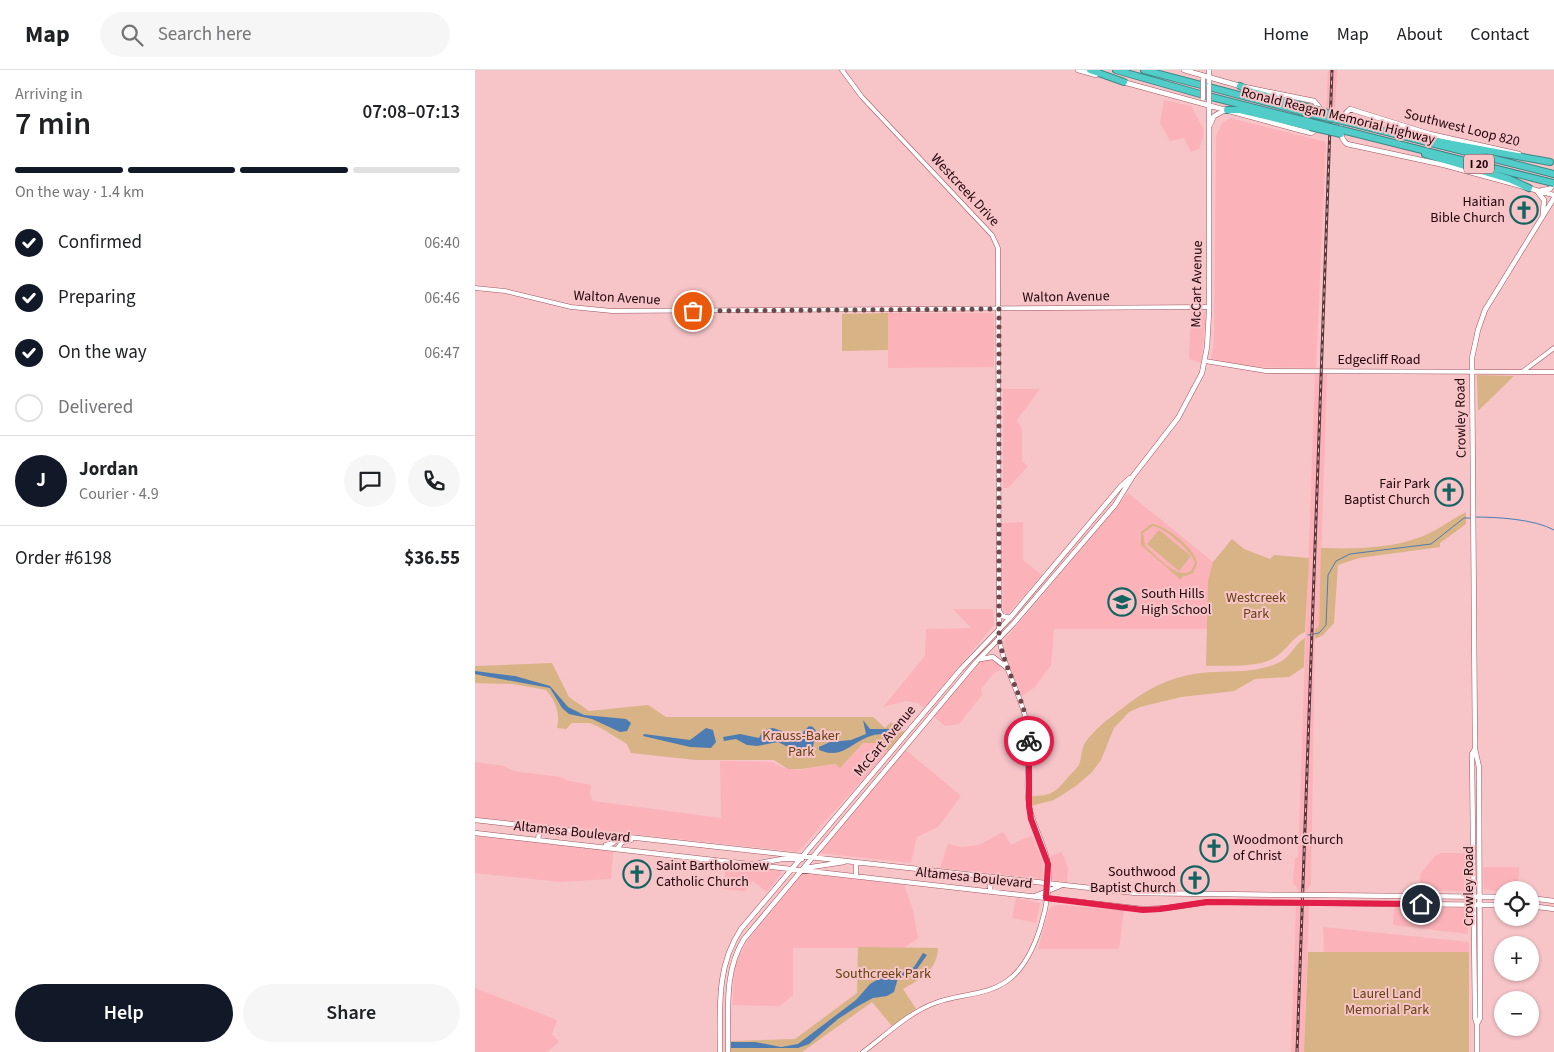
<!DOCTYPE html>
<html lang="en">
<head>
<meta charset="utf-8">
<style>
	:root { --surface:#fff; --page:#f6f6f6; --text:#202124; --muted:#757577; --line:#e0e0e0; --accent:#111827 }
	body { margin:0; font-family:"Source Sans 3",sans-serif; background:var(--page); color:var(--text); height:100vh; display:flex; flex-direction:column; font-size:19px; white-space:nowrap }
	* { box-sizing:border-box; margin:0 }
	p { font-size:16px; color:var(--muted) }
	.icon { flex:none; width:28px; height:28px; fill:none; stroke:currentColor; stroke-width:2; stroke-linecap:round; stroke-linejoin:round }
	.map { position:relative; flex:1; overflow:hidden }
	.panel { display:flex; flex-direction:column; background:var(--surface); width:475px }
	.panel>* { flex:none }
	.fabs { position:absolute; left:1019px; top:811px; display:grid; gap:10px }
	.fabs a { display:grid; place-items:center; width:45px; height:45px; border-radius:50%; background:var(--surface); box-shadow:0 1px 4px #0004; font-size:25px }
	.pin { position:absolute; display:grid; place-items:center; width:42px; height:42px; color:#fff; margin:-21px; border:2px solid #fff; border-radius:50%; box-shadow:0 1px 5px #0007 }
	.courier { position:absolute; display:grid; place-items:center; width:50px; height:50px; margin:-25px; border:4px solid #e11d48; border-radius:50%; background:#fff; color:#222; box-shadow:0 1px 6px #0007 }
	.headline em { font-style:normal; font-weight:600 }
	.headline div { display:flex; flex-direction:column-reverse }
	.headline { display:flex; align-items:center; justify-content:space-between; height:85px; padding:0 15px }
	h1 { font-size:32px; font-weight:600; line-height:38px }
	.bar { display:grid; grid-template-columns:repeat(4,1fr); gap:8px 5px; align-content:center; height:60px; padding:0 15px }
	.bar i { height:6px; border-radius:4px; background:var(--line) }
	.bar .selected { background:var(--accent) }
	.bar p { grid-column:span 4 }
	.line { display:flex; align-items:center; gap:12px; padding:0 15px; border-top:1px solid var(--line) }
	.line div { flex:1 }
	.round { display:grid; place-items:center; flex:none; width:52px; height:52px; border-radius:26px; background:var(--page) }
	ol { padding:0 15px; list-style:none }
	li { display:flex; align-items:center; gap:15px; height:55px }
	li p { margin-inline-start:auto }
	li .icon { padding:5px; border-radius:50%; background:var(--accent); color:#fff; stroke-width:4 }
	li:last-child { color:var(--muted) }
	li i { width:28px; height:28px; border:2px solid var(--line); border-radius:50% }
	.button { display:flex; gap:10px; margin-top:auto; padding:10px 15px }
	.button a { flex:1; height:58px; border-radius:30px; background:var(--accent); color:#fff; font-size:20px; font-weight:600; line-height:58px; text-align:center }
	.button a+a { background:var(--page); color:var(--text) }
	header { display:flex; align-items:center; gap:30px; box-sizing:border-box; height:70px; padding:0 25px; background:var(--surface); border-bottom:1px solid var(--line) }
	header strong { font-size:24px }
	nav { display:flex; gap:28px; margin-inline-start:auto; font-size:18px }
	.search { width:350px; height:45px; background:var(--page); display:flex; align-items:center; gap:12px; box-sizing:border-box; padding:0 18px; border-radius:28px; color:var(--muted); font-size:19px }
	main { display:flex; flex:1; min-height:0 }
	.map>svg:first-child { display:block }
	.built { fill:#fbb2b9 }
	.green { fill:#d7b385; fill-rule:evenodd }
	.water { fill:#4d7cb2 }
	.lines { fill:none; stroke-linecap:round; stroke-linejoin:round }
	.stream { stroke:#4d7cb2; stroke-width:1 }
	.tertiary-casing { stroke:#9d545d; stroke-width:5 }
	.secondary-casing { stroke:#9d545d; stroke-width:5.5 }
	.motorway-casing { stroke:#408686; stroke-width:8 }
	.tertiary { stroke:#fff; stroke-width:4 }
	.secondary { stroke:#fff; stroke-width:4.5 }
	.motorway { stroke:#51ccc9; stroke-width:6 }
	.rail-casing { stroke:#57363a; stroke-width:3 }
	.rail { stroke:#f7c4c8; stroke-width:1; stroke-dasharray:4; stroke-linecap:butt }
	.secondary-bridge-casing { stroke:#9d545d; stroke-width:5.5; stroke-linecap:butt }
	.motorway-bridge-casing { stroke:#408686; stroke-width:8; stroke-linecap:butt }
	.secondary-bridge { stroke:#fff; stroke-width:4.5 }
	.motorway-bridge { stroke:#51ccc9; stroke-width:6 }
	.done { stroke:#6b484c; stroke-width:5; stroke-dasharray:0 9 }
	.route { stroke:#e11d48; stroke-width:6 }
	.labels { text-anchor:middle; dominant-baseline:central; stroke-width:4; stroke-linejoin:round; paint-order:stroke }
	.shield { fill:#f7c4c8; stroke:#603e42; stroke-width:1 }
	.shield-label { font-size:12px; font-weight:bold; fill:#1f0509 }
	.street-label { font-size:14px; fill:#1f0509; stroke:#f7c4c8 }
	.poi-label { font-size:14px; fill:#1f0509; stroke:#f7c4c8; text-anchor:end }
	.park-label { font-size:14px; fill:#644311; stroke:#f7c4c8 }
</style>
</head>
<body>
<header>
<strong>Map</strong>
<div class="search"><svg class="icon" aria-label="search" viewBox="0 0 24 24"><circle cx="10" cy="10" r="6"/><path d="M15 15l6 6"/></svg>Search here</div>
<nav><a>Home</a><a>Map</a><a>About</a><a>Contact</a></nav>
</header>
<main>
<section class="panel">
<div class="headline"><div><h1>7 min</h1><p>Arriving in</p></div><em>07:08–07:13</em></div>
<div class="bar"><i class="selected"></i><i class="selected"></i><i class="selected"></i><i></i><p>On the way · 1.4 km</p></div>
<ol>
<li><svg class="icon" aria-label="check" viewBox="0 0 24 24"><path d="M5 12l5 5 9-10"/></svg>Confirmed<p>06:40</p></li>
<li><svg class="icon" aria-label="check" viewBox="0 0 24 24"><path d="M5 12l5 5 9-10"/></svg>Preparing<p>06:46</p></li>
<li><svg class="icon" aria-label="check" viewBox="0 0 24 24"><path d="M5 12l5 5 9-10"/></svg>On the way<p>06:47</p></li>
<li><i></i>Delivered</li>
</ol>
<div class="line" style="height:90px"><b class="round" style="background:var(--accent);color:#fff">J</b><div><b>Jordan</b><p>Courier · 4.9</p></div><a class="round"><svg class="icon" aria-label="chat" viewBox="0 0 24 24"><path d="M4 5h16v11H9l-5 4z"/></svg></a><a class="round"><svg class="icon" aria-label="phone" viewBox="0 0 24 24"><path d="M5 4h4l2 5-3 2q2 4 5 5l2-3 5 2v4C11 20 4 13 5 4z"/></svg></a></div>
<div class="line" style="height:65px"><div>Order #6198</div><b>$36.55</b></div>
<div class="button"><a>Help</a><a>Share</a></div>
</section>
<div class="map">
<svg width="1079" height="982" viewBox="0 0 1079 982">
	<rect width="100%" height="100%" fill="#f7c4c8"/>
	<path class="built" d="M853,0H862L860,42L851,41Z
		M689,30L716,36L728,58V68L724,79L716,82L709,68L695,71L685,53Z
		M755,48L851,72L841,298L771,297L736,289L739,270L741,66L747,53Z
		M716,241H728L731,243L726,293L714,289Z
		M413,243H519V297L413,298Z
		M840,304H852L844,557L840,560L836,814L830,822L824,823L823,819L818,813L820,788L823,787Z
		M528,319H565L542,350L547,360V391L553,396L533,418H528Z
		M653,423L738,492L733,511L732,559H579L576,595L560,617L547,626L535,598L528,572Z
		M548,452V490L567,505L533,544L528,543L527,453Z
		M478,539H518L519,555L449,638L443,633L431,631L408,637L450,586L451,559L496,558Z
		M517,589L525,595L526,600L519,603L506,619L507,625L484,654L470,656L458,646L505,591Z
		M388,673H403L413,681L323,782L0,747V692L29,696L38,701L85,707L94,711L116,715L115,724L118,731L246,748L245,691L297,692L307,697L323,700L360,694L365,698Z
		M431,680L486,726L463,757L442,767L436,793L344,783Z
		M528,762L536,775L557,765L568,793V809L465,798L473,774L486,777L504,775Z
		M0,766L138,781L136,809L86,812L0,803Z
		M587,782L593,798L592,812L577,810L576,786Z
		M966,783H994L990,821H945V804L960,786Z
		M251,795L306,801V804L292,822L278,811L270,821L248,819Z
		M1008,797H1044L1043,820H1028L1027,822L1009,819Z
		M326,803L429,815L438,840L443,868L429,878H318V925L305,936L257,935L260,894L270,875L285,851Z
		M541,828L565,833L561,853L537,848Z
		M585,835L649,840L644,879H563L574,839L577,836Z
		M821,836H834L829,982H816Z
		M919,837L992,838L993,864L918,855Z
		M848,857L994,872V882H849Z
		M0,918L82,950L77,964L84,972L72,982H0Z"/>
	<path class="green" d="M413,243V280L367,281V244Z
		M1002,305L1039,306L1003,341Z
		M991,442V454L965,473V477L884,488L863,495L859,553L848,565L840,569V559L844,557L846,478C878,479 912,479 943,468C959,463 975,450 991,442Z
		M676,454C688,453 722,480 722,493L718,503L707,507L706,510L666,475V462ZM678,456C689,457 719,483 720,493L716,501C701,510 681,485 670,476L668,463Z
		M684,460L716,486L704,501L672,474Z
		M757,469L769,479L795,489L799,485L834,488L830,562C816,568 811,582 797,589C779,598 751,595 731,596L733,511L738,492Z
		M830,568L829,597L814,607L780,609L759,621L706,627L665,637L654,642L639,658L626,690L617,702L601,716L579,730L556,736V726C577,726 581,722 594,706C597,703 601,699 604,695C607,688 606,679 610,673C619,659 636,647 649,637C677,615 704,603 740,602C761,601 783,602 803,593C816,588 819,574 830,568Z
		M77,593L94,627L114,641L173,635L191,647H398L410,658L416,652L429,662L413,681L403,673H388L365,698L360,694L326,699H313L299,690H221L156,683L152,674L126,658L115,653H97L91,659L82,658C86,644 80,630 71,620L38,614L0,613V596Z
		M383,877L463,878C462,900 446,909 428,919L441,939L417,956L397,932L327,982H256V971L320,969L382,923Z
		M833,882H994V982H829Z"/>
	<path class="water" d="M0,601L40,606L75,616L93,637L109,645L151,649L156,653L152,661L145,662L117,649L94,644L87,638L75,618L9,606L0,604Z
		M388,650L395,659H419L418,665C386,659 377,684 356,683C352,683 348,681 344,680V677L355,672L376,670L391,664Z
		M334,656L338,657L341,661L337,682L331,686L303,672L282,676L272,675L261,669L249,671L248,667L265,664L284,668L288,660L298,658L323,667Z
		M231,658L238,660L241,672L236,678L215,677L168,666L169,664L215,670Z
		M448,883L452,885L442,899L423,908L419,922L412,926L398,928L383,936L363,949L334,974L323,978H256V972H280L306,977L323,974L381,930L395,914L407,907L423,905L439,897Z"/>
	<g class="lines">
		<path class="stream" d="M999,447C1021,447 1060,449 1079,460
			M833,565L844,563L851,555L853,505L861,491L875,484L956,474L989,448H995"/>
		<g class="tertiary-casing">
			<path id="tertiary" d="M367,0L387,27L517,165L523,178L524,568C528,596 543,619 550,646C558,673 550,702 553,729C555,752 570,771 573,794C578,828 561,891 532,911C511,926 483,924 460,933C433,943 411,965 388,982
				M0,218L30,221L96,237L137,241L734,237
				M730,291L791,301L1079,302
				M1047,302L1079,278"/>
		</g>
		<g class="secondary-casing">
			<path id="secondary" d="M603,0L621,5
				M709,0L765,16L839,31L844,37V42
				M648,12L824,60L836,63L844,58
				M734,16V0
				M735,55L739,46L750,40
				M1044,84L955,64L875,39C865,47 862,66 872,74L969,95L1079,125
				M1067,120L1075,119L1079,113
				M1062,121L1069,130L1068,143
				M524,541L527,546L535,548
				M505,589L518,587L531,597
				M1000,679L1004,697L1005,948L1002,954
				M0,750L661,823L822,825
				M0,763L668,839L692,838L733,832L823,833
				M63,770L65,757
				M131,775L138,773L145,766
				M143,778L147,772L156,770
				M285,793L307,789H327
				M330,798L369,792
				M381,806V792
				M515,821L516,807
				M834,825L1028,827
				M560,826L585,816
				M1055,828L1079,831
				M835,833L1028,835
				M1055,836L1079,839
				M245,982C245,939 241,896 266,859L486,599L535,548L646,416L655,408
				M253,982C254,944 248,902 269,869L502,591L539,553L640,435L658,406L703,348L727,303L732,277L734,242V31
				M1002,982V954L1000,948L997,684L1000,679L997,288L1003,260L1010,240L1079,128"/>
		</g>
		<g class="motorway-casing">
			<path id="motorway" d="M615,0L649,12
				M641,0L725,24L835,52
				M669,0L836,44
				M765,16L777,22L840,39
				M752,40H765L835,57
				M876,53L1079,104
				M879,63L1070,111
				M961,71L1075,92
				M950,84L1034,109L1054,118"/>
		</g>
		<use href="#tertiary" class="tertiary"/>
		<use href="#secondary" class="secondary"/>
		<use href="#motorway" class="motorway"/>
		<g class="rail-casing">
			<path id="rail" d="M822,982L857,0"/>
		</g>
		<use href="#rail" class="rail"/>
		<g class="secondary-bridge-casing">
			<path id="secondary-bridge" d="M728,9V28
				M734,16V31
				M822,825H834
				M823,833H835"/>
		</g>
		<g class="motorway-bridge-casing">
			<path id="motorway-bridge" d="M840,39L862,46
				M836,44L876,53
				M835,52L879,63
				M835,57L866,64
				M1070,111L1079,113"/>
		</g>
		<use href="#secondary-bridge" class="secondary-bridge"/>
		<use href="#motorway-bridge" class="motorway-bridge"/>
	</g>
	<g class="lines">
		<path class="done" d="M218,241L524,239V568C530,603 554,635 554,671"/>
		<path class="route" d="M554,671V736L556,749L573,794L571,828L668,840L685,839L732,832L946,834"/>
	</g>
	<defs>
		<g id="church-ring" transform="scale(1.4375)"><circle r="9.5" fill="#f7c4c8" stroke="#136361" stroke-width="1.5"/><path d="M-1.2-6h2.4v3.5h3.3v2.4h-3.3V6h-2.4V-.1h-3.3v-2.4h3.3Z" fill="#136361"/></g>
		<g id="school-ring" transform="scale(1.4375)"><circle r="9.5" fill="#f7c4c8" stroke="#136361" stroke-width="1.5"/><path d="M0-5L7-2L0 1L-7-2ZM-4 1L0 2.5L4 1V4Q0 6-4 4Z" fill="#136361"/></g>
	</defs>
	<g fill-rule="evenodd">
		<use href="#church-ring" x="1049" y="140"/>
		<use href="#church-ring" x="974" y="422"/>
		<use href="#school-ring" x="647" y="532"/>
		<use href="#church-ring" x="739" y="778"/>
		<use href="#church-ring" x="162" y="804"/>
		<use href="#church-ring" x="720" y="810"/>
	</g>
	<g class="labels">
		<rect class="shield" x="989" y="84.5" width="30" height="19" rx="4"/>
		<g class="shield-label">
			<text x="1004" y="94">I 20</text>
		</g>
		<g class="street-label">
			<text transform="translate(863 46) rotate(14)">Ronald Reagan Memorial Highway</text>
			<text transform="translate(987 58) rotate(14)">Southwest Loop 820</text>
			<text transform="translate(490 120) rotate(47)">Westcreek Drive</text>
			<text transform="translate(722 214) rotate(-89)">McCart Avenue</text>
			<text transform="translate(591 227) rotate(-1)">Walton Avenue</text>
			<text transform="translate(142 228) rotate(3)">Walton Avenue</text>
			<text x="904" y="290">Edgecliff Road</text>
			<text transform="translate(986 348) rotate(-91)">Crowley Road</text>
			<text transform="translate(410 671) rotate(-50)">McCart Avenue</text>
			<text transform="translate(97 762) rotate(6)">Altamesa Boulevard</text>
			<text transform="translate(499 808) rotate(6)">Altamesa Boulevard</text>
			<text transform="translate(994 816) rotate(-90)">Crowley Road</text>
		</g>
		<g class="poi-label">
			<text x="1030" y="132">Haitian<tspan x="1030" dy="16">Bible Church</tspan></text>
			<text x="955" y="414">Fair Park<tspan x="955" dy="16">Baptist Church</tspan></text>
			<text x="666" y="524" text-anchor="start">South Hills<tspan x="666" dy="16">High School</tspan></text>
			<text x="758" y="770" text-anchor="start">Woodmont Church<tspan x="758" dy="16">of Christ</tspan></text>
			<text x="181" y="796" text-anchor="start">Saint Bartholomew<tspan x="181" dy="16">Catholic Church</tspan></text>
			<text x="701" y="802">Southwood<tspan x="701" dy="16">Baptist Church</tspan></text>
		</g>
		<g class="park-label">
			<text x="781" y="528">Westcreek<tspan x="781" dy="16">Park</tspan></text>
			<text x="326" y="666">Krauss-Baker<tspan x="326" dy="16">Park</tspan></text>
			<text x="408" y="904">Southcreek Park</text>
			<text x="912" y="924">Laurel Land<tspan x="912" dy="16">Memorial Park</tspan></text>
		</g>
	</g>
</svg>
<div class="fabs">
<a><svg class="icon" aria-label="locate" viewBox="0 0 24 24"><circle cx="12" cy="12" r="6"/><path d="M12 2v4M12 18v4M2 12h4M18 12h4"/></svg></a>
<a>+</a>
<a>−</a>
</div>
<div class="pin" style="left:218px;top:241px;background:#ea580c"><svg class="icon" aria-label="bag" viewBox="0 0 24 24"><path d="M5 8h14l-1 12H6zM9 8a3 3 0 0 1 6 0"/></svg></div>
<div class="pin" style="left:946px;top:834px;background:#1f2937"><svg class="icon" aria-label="home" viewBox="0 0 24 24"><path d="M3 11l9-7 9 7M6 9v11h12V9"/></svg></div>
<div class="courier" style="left:554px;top:671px"><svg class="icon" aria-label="bike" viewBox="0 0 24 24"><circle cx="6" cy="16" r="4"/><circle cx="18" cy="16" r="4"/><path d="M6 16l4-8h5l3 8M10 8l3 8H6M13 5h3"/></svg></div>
</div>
</main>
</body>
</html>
